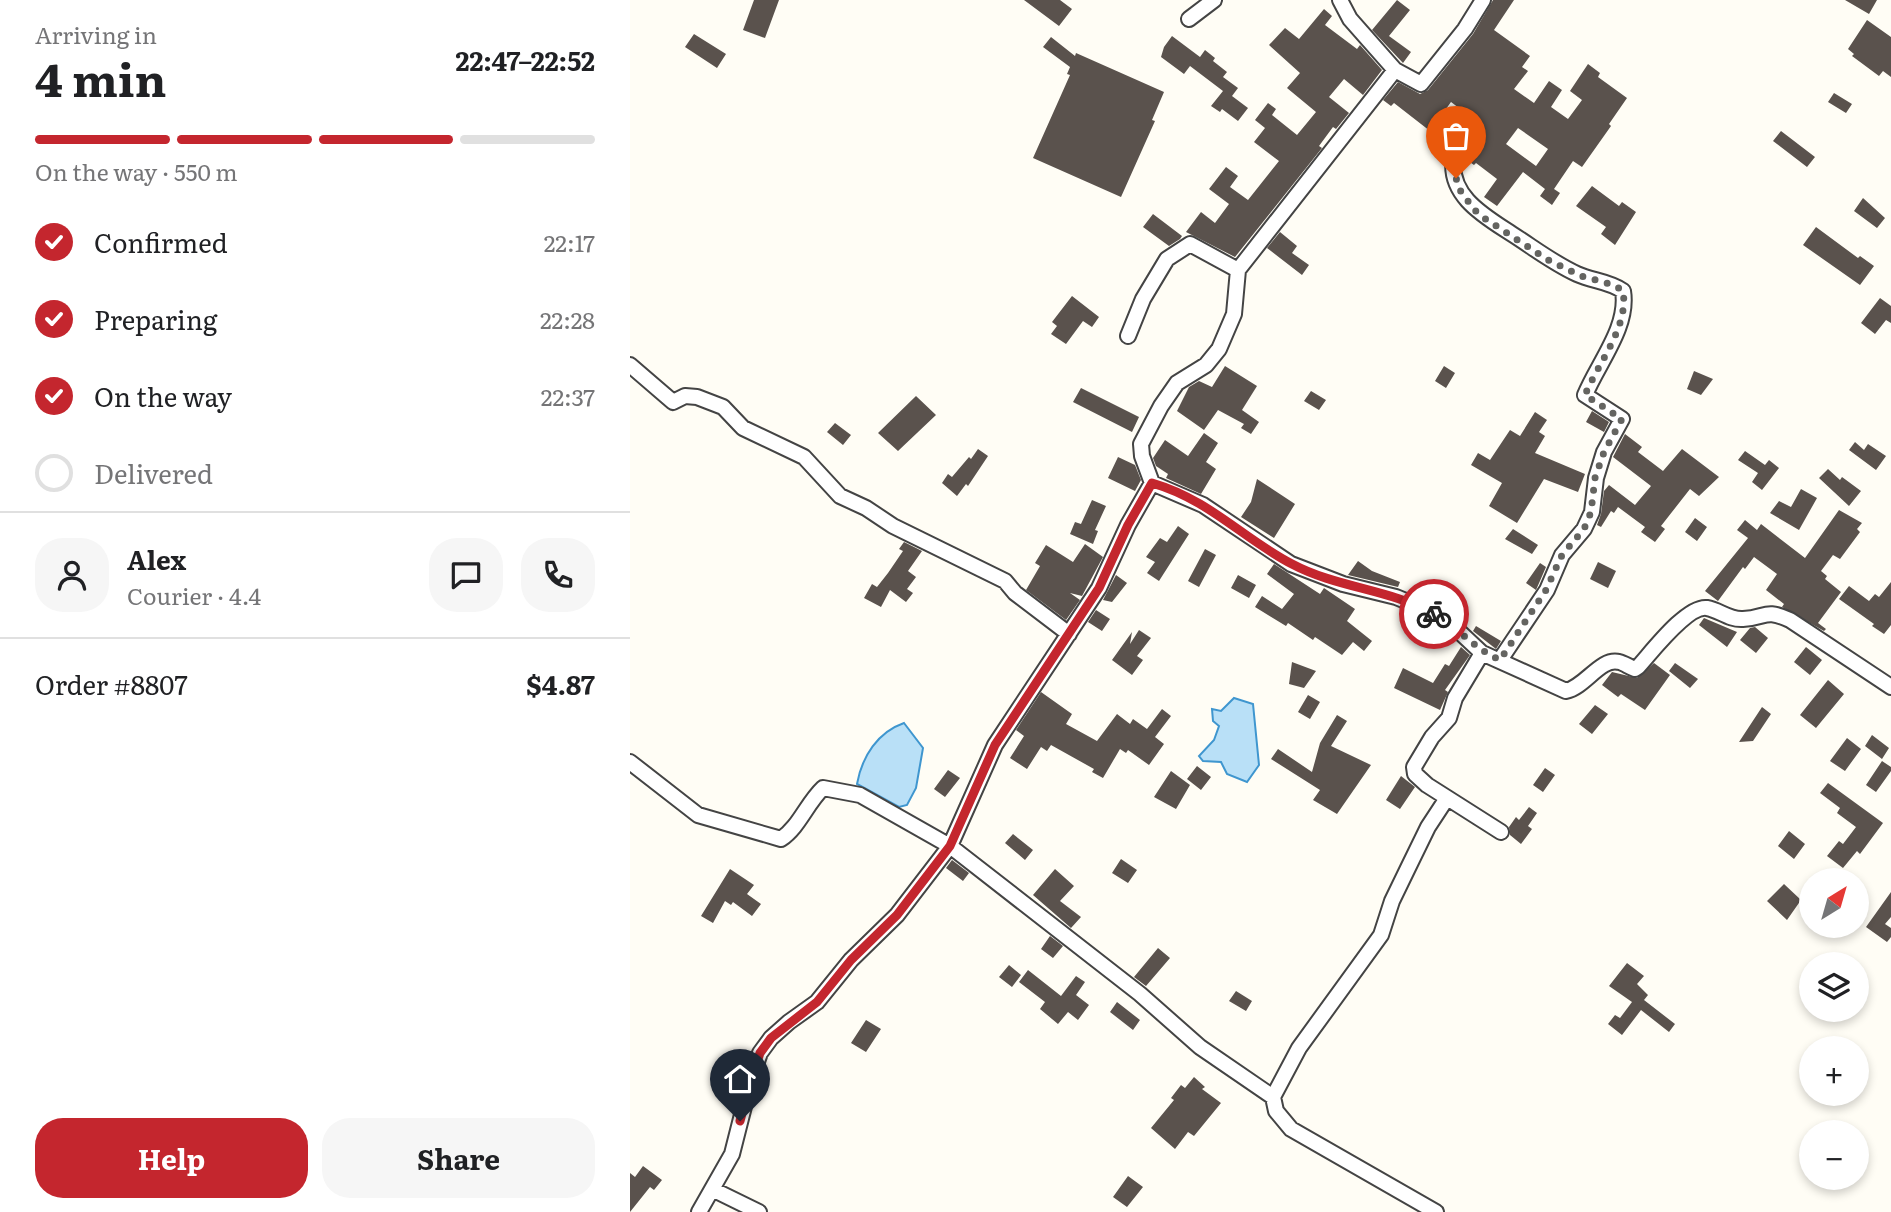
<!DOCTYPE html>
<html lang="en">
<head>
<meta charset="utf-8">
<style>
	:root { --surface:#fff; --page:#f6f6f6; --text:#202124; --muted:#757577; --line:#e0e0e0; --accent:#c4262e }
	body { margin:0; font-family:Literata,serif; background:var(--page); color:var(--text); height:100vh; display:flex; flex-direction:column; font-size:26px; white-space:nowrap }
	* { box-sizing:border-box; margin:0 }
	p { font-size:23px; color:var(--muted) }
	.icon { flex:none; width:38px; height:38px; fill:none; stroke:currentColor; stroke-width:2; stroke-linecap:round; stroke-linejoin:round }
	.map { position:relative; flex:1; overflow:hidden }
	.details { display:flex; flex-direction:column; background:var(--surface); width:630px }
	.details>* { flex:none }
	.needle { width:46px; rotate:37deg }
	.fabs { position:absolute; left:1169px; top:868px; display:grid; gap:14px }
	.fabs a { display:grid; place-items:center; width:70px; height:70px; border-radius:50%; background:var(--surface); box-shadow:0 4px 10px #0003; font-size:35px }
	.pin { position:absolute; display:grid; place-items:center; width:60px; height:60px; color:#fff; margin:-72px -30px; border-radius:50% 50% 50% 0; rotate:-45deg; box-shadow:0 0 7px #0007 }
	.pin .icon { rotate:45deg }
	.courier { position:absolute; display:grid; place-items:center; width:70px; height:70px; margin:-35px; border:5px solid #c4262e; border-radius:50%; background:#fff; color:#222; box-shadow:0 2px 9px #0007 }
	.overview em { font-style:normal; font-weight:700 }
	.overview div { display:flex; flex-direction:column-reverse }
	.overview { display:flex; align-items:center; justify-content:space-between; height:119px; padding:0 35px }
	h1 { font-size:46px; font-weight:700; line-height:52px }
	.bar { display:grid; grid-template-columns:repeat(4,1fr); gap:10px 7px; align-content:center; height:84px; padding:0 35px }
	.bar i { height:9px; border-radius:5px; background:var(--line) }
	.bar .active { background:var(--accent) }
	.bar p { grid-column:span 4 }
	.line { display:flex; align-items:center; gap:18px; padding:0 35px; border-top:2px solid var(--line) }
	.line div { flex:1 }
	.round { display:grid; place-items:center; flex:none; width:74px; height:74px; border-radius:28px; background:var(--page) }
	ol { padding:0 35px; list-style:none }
	li { display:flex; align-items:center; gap:21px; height:77px }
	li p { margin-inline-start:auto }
	li .icon { padding:7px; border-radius:50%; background:var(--accent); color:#fff; stroke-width:4 }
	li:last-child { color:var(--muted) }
	li i { width:38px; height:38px; border:4px solid var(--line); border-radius:50% }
	.action { display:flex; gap:14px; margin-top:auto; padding:14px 35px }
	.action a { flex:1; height:80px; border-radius:28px; background:var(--accent); color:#fff; font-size:28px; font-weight:700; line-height:80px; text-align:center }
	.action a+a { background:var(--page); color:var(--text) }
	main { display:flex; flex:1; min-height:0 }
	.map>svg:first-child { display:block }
	.water { fill:#b9e0f7; stroke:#3f96cf; stroke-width:2 }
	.building { fill:#5a524d; fill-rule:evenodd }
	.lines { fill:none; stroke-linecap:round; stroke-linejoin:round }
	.street-casing { stroke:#444; stroke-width:18 }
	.street { stroke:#fff; stroke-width:14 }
	.done { stroke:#646461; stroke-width:7; stroke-dasharray:0 12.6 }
	.route { stroke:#c4262e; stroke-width:9 }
</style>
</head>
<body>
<main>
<section class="details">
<div class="overview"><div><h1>4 min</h1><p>Arriving in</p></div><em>22:47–22:52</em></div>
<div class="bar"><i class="active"></i><i class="active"></i><i class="active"></i><i></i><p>On the way · 550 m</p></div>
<ol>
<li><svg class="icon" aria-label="check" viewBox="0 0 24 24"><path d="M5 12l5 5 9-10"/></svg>Confirmed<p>22:17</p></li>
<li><svg class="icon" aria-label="check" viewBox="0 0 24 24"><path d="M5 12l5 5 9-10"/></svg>Preparing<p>22:28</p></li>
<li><svg class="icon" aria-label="check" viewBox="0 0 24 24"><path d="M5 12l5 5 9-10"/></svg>On the way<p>22:37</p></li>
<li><i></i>Delivered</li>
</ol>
<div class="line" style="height:126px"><a class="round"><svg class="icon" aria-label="person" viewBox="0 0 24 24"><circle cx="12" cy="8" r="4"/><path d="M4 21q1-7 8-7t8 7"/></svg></a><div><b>Alex</b><p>Courier · 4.4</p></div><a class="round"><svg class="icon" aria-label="chat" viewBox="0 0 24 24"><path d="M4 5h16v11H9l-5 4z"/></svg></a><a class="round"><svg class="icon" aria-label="phone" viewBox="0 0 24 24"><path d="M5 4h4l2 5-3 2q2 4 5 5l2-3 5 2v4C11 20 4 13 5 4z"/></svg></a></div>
<div class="line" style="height:91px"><div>Order #8807</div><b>$4.87</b></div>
<div class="action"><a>Help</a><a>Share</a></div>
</section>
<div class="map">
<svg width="1261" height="1212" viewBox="0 0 1261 1212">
	<rect width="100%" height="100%" fill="#fffdf5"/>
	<path class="water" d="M604,698L623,704L629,765L617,782L597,774L591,762L573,761L569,756L584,740L589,726L583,721L582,709L591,711Z
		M274,723L293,748L286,788L277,805L269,807L227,784C232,756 248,732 274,723Z"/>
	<path class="building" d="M124,0H149L135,38L113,30Z
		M394,0H430L442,9L429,26Z
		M767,0L780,10L759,36L781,52L773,63L742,30Z
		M863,0H884L864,30L900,56L892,67L898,71L884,89L904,103L919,81L932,90L921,107L938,119L952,100L940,91L958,64L970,73L968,77L997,98L979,124L981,126L952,167L943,161L924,189L930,193L922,205L910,196L915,189L893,172L867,206L854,197L867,179L846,163L844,165L834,158L830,149L824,147L845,120L821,102L800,131L764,103L761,106L753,100L768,82L790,94L798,90L843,34ZM888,128L918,149L906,166L876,144Z
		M1215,0H1247L1239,14Z
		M694,9L702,16L695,25L727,49L730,45L752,70L733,95L714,79L699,97L719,113L706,129L703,127L689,146L692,148L605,257L556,232L571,212L585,223L599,204L579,189L596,167L608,176L600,187L618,200L649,161L624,142L635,128L625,120L638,103L646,109L642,115L667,135L686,112L657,88L670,73L639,45L655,28L669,39Z
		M1237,20L1261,37V77L1253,71L1249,76L1222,56L1224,54L1218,49Z
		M64,34L96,54L87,68L55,47Z
		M542,36L570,57L575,50L585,58L583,61L597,72L593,77L608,88L602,96L618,108L608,121L592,109L590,112L581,106L593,91L560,66L554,74L531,57L534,47Z
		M421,37L445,56L446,53L534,92L522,120L525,121L491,197L403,158L440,75L437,74L440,67L413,47Z
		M1204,93L1222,104L1216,113L1198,102Z
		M1151,131L1185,157L1177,167L1143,141Z
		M962,186L989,206L992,202L1006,212L985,245L971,234L976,227L946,206Z
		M1233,198L1255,218L1247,228L1224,211Z
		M523,214L552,236L550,239L539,246L513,227Z
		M1186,227L1228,258L1230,256L1244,266L1230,285L1173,245Z
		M650,232L667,246L662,253L679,265L672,275L637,248Z
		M442,296L469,317L462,327L453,321L436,344L421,334L427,326L422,322Z
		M1250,298L1261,306V323L1256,320L1245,334L1231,323Z
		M595,366L627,386L612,410L629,422L621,434L611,428L614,424L588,410L574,430L547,411L559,387L569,381L582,387Z
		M814,366L825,373L816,388L805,381Z
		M1064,371L1083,379L1071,395L1057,389Z
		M451,388L509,417L502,432L443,402Z
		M681,391L696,400L689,410L674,401Z
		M286,396L306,415L268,451L248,433Z
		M962,411L979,422L974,432L956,422Z
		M905,412L917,420L909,432L915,436L905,453L955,474L948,492L914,479L887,523L859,506L872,483L841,465L848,453L860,460L880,430L890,436Z
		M205,423L221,435L213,445L197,432Z
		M574,433L588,443L576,462L586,469L571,494L536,478L538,474L526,466L523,458L535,440L558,456Z
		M995,434L1012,447L1008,452L1033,471L1052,449L1089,477L1069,496L1060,489L1031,526L1035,529L1025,542L1011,532L1015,527L988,507L984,513L981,511L971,527L967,525L971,514L974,491L979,485L1005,505L1021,486L983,457Z
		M1225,442L1234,450L1238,444L1256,456L1246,470L1219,450Z
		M348,449L358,456L338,486L336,484L327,496L312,483L318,474L322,477L339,457L341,459Z
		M1115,451L1135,465L1139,460L1149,468L1132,490L1122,482L1128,473L1108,460Z
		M488,457L505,465L511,480L505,491L478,478Z
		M1198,469L1210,480L1212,477L1231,491L1219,506L1189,478Z
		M627,479L665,504L644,538L611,517L621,502Z
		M1171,489L1187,498L1169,530L1140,513L1149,501L1161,507Z
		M462,500L476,506L465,530L468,531L463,544L440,534L445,522L451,524Z
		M1209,510L1232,523L1227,529L1230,532L1210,559L1203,555L1191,571L1197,576L1195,579L1211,592L1188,623L1196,629L1194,631L1152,607L1154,604L1136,590L1147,574L1124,557L1115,569L1113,567L1088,601L1075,591L1118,538L1107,530L1115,520L1127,530L1131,524L1175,558Z
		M1065,518L1077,527L1067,541L1055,532Z
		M548,526L559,534L529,581L517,573L525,562L516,557L530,538L537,542Z
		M883,529L908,545L902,554L875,539Z
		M274,542L292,551L278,571L286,577L277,589L283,593L276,602L260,590L251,607L234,598L242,584L247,587L258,573L273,551L269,549Z
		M455,544L473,557L452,596L440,593L450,600L436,620L396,590L410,566L405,563L416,545L443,562Z
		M575,549L586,555L569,587L558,581Z
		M728,561L742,571L770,582L768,587L718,575Z
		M968,562L986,571L978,588L960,579Z
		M910,563L916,567L906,590L896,583Z
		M644,564L690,594L694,588L725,609L717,621L742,641L734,651L723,642L712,655L685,637L683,640L658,623L656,626L625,607L632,596L652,609L664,594L637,574Z
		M486,575L497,583L482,602L473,600Z
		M608,575L626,585L619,598L601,588Z
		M1261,582V625L1254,634L1242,626L1244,624L1209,599L1219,586L1239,601L1245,594L1249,597Z
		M466,610L480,619L472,631L458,622Z
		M1074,618L1107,632L1097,647L1069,625Z
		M846,626L871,641L866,649L843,631Z
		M1125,627L1138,638L1126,653L1110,640L1120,628Z
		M509,630L521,638L507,656L513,660L502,675L482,660L502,632L500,644Z
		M831,647L840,655L815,690L818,692L810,710L764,688L773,668L803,683L815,664L819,666Z
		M1176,647L1192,660L1180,675L1164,662Z
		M662,662L686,671L674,688L659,684Z
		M1024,663L1040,675L1015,710L991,694L988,697L972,685L982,672L1007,678Z
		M1045,663L1068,679L1060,688L1039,671Z
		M1198,680L1214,694L1186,728L1170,715Z
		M411,692L442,714L436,724L467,741L487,714L500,724L503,719L517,729L532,709L541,716L525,737L534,744L519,765L498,750L496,753L490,749L473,778L462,772L464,769L421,745L417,751L411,747L397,769L380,758L394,736L386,730Z
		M678,695L690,702L680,719L668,712Z
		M965,705L978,714L962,734L949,724Z
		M1132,707L1141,714L1123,741L1109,742Z
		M707,715L717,721L701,746L741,765L707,814L683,800L690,790L641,759L648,749L682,772L690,743Z
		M1242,735L1259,748L1252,759L1235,746Z
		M1217,738L1231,749L1215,771L1200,761Z
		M1252,761L1261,767V771L1246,792L1236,785Z
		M567,766L581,777L571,790L557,779Z
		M915,768L925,775L913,792L903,785Z
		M318,770L330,778L315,797L304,789Z
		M541,771L560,785L546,809L524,797Z
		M771,776L785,787L770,809L756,800Z
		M1198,783L1253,823L1230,854L1227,851L1213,868L1197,856L1209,841L1213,844L1226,827L1207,813L1210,808L1190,793Z
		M899,807L907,813L898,826L902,829L891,844L880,835L879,827L886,817L889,820Z
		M1159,831L1175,844L1164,859L1148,846Z
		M383,834L403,850L395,860L375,843Z
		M491,859L507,870L498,883L482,873Z
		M322,860L339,873L333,881L316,868Z
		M100,869L124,885L117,894L131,904L122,916L103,902L101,905L95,901L83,923L71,916Z
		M425,869L444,886L430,901L451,917L441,928L403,895Z
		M1154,884L1171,900L1157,920L1137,901Z
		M1261,892V917L1255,924L1261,928V937L1257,942L1236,927Z
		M420,936L433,946L423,958L411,949Z
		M528,948L540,958L516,986L504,977Z
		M997,963L1014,976L1007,984L1018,995L1014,1000L1045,1024L1039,1032L1011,1010L992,1035L978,1024L985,1015L990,1018L1002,1002L979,986Z
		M379,965L391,975L382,987L369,977Z
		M398,970L431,996L446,976L455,982L446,995L459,1005L448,1020L438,1012L428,1024L410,1009L415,1002L389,982Z
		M606,991L622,1001L616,1011L599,1001Z
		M487,1002L510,1020L503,1030L480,1012Z
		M236,1020L251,1029L236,1052L221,1043Z
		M564,1077L575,1087L572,1089L591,1103L564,1136L558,1132L545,1149L521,1128L544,1100L541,1098L551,1085L555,1088Z
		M13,1166L32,1180L24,1190L20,1187L0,1212V1173L5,1177Z
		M498,1176L513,1187L497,1207L483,1197Z"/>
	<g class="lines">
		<g class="street-casing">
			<path id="street" d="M559,19L584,0
				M765,70L791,84L835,29L853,0
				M824,157C817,196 856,217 882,234C904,248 923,263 947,274C962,281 979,281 993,291C999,327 968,363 955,395L992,419L974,452L966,478L962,512L954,529L932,555L917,590L870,660
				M498,336L513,299L537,259L560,244L608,270
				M0,365L43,402L55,396L67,397L93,407L113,428L174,457L210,496L236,508L263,526L375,581L385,593L439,634
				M522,483L512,456L511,444L531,406L547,383L576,365L589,349L604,314L608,270L765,70L720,19L710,0
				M852,653L825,698L819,718L802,737L784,767L785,774L797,785L871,832
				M0,762L68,815L151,839C169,827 177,803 193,788L230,795L320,846L510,994L570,1047L643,1097L646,1111L661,1129L806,1212
				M643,1097L669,1048L751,935L762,901L778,868L798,827L817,798
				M84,1190L129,1212
				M69,1212L102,1154L121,1079L130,1053L141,1038L159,1022L187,1002L221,960L267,915L320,846L365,745L469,588L498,525L522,483L573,505L661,564L713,584L766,597L800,611L820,623L852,653L936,691C955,687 971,657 989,662C994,663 999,667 1005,669L1008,667C1021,653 1057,605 1077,608C1089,610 1099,620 1113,619C1137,618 1134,608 1160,620L1261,687"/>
		</g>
		<use href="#street" class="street"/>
	</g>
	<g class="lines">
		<path class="done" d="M804,614C828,628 845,649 870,660L916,590L932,555L954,529L961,512L965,478L974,452L992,419L955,395C968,363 999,327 993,291L984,285L951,276L918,260L848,214L831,192L826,178"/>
		<path class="route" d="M110,1121L121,1079L130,1053L141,1038L187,1002L221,960L267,915L320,846L365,745L469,588L498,525L522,483C580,500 612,538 662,564C707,588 760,589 804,614"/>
	</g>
</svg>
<div class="fabs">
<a><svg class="needle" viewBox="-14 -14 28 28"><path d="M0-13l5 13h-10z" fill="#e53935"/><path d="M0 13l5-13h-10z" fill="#757577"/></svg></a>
<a><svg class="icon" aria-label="layers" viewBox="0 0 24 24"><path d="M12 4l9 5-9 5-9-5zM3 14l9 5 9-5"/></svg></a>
<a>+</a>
<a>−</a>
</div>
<div class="pin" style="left:826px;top:178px;background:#ea580c"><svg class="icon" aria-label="bag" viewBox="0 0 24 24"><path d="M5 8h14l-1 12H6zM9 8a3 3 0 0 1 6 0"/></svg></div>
<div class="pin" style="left:110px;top:1121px;background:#1f2937"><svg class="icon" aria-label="home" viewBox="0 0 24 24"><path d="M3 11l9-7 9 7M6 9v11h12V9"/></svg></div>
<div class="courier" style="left:804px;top:614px"><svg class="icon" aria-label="bike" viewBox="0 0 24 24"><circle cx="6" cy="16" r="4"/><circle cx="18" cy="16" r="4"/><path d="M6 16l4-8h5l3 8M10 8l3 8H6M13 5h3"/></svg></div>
</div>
</main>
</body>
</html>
